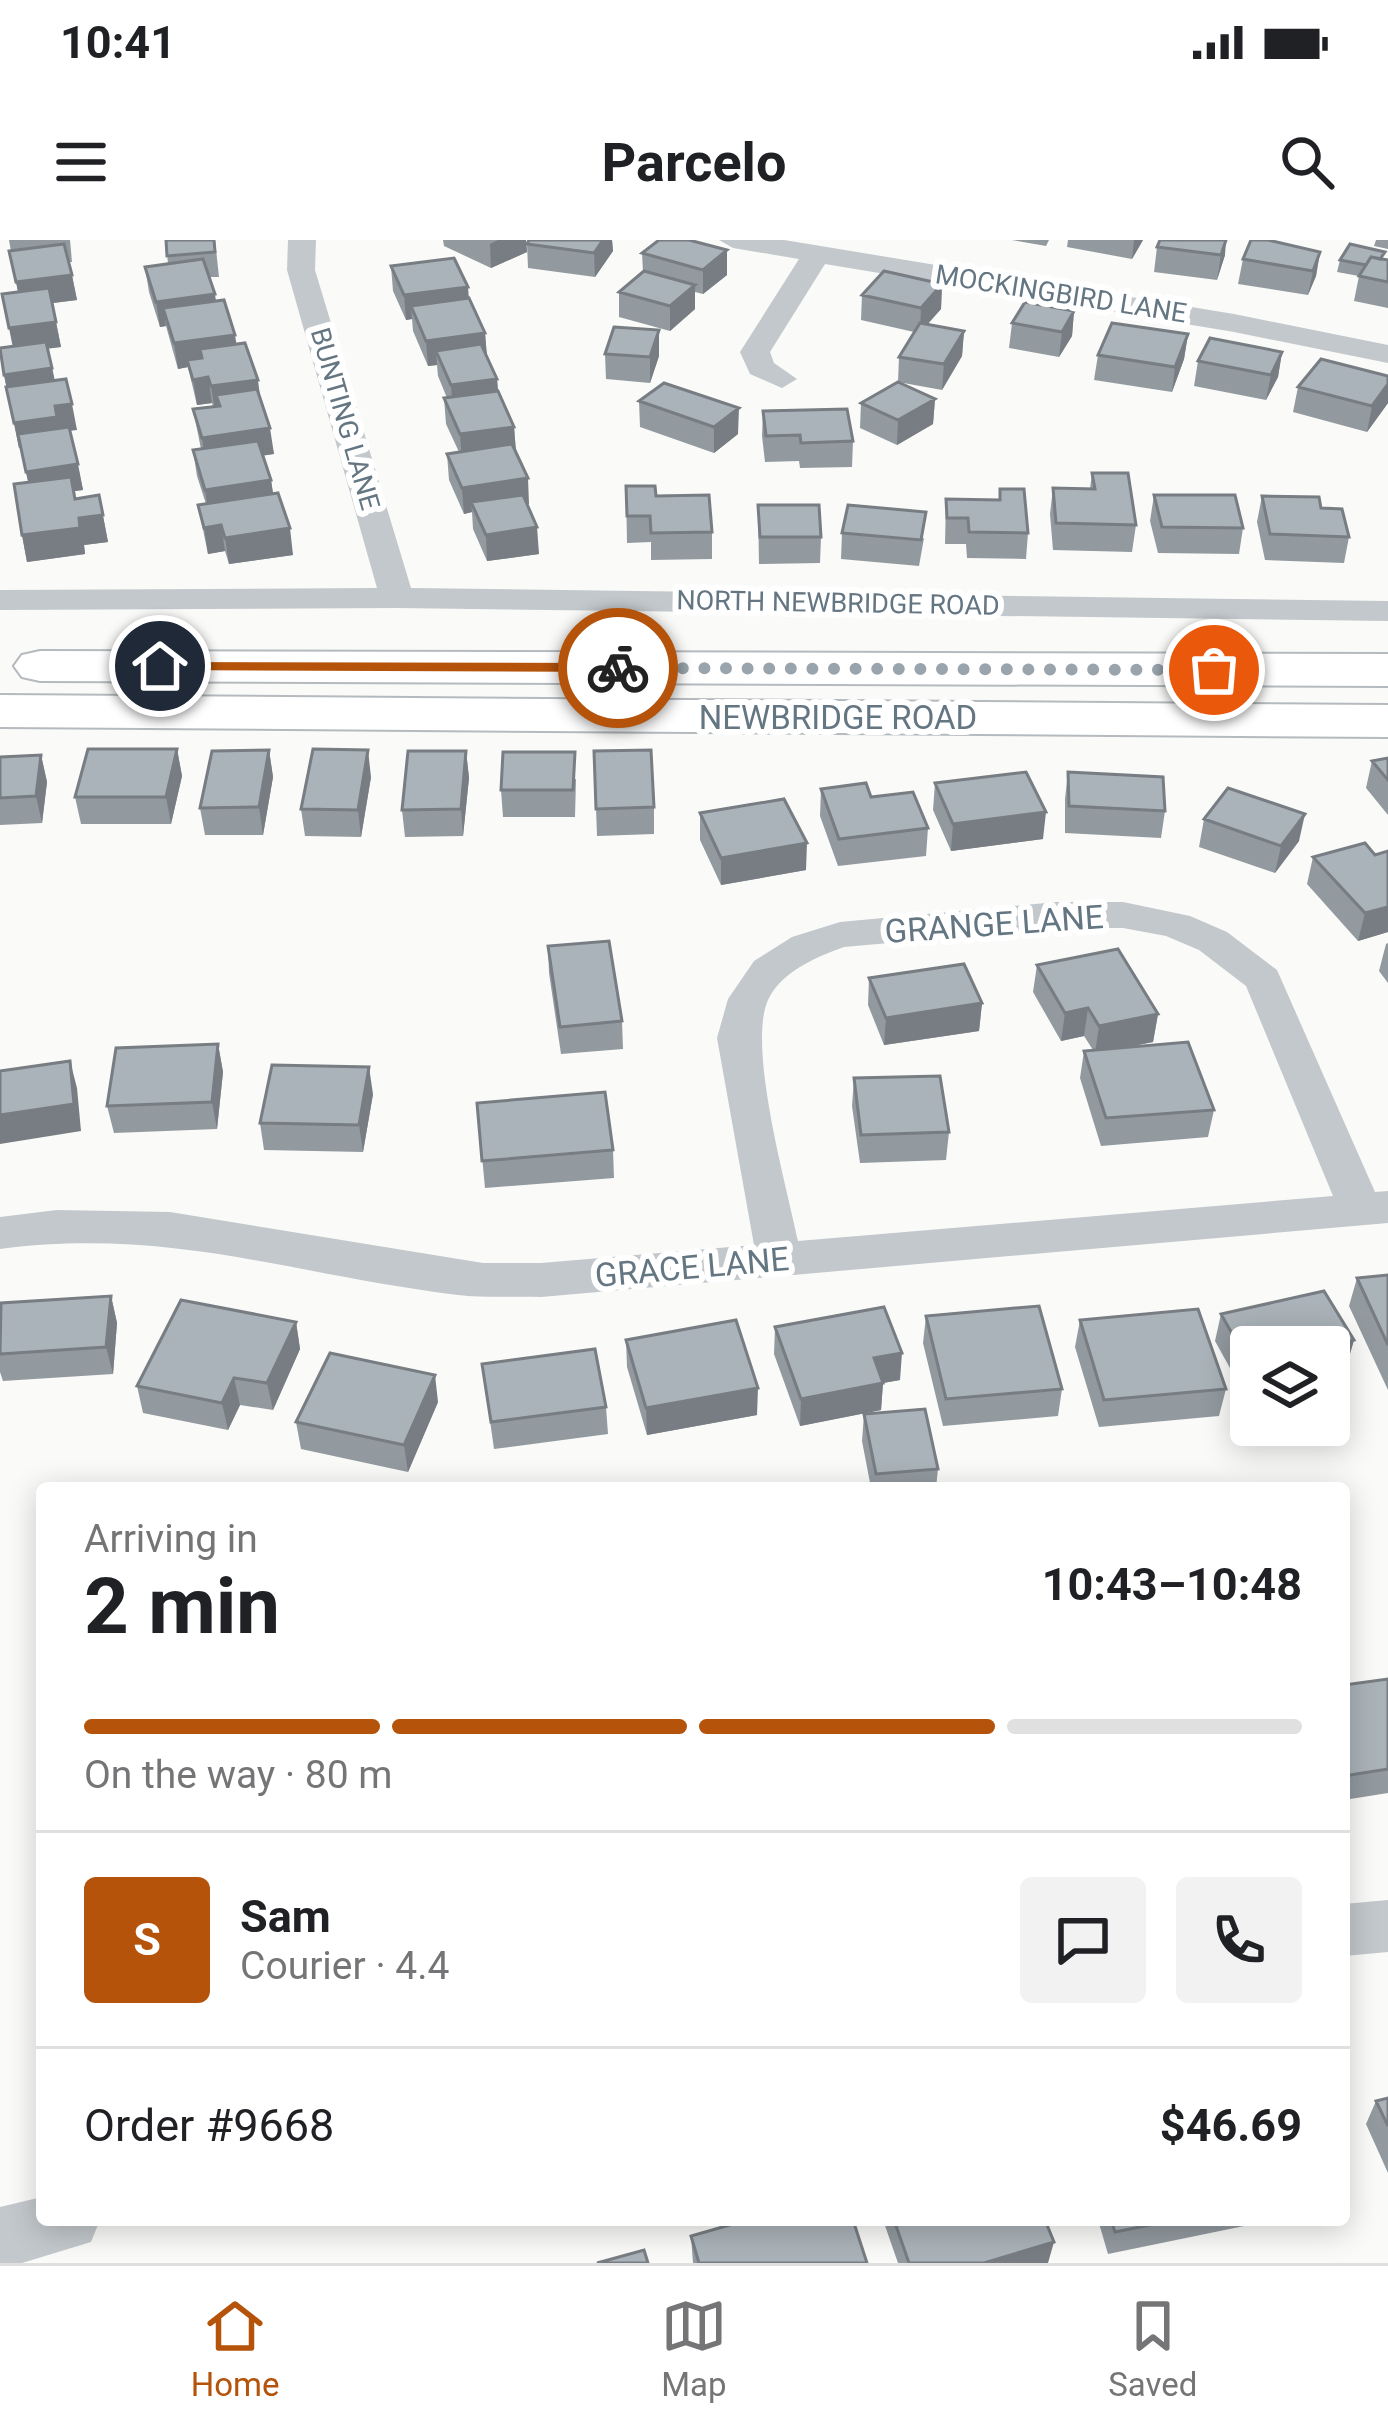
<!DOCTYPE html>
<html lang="en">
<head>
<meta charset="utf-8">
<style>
	:root { --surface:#fff; --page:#f2f2f2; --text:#202124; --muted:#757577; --line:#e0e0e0; --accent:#b45309 }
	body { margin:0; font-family:Roboto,sans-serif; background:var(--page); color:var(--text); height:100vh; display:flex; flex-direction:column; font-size:45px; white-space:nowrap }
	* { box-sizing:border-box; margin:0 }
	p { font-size:39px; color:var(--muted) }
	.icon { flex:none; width:66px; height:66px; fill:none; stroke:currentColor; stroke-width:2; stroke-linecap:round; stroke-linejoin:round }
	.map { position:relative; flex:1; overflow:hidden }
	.side { position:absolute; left:36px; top:1242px; width:1314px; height:744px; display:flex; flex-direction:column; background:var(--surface); border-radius:12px; box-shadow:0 6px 30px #0003 }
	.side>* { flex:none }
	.tools { position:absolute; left:1230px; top:1086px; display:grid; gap:24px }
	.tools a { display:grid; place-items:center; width:120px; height:120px; border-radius:12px; background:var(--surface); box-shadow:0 6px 30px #0003; font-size:60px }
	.pin { position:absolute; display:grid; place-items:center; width:102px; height:102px; color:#fff; margin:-51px; border:6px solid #fff; border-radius:50%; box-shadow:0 3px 12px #0007 }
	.courier { position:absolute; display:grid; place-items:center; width:120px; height:120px; margin:-60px; border:9px solid #b45309; border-radius:50%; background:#fff; color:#222; box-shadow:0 3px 15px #0007 }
	.head em { font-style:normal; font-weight:700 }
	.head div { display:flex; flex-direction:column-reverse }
	.head { display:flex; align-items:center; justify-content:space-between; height:204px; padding:0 48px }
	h1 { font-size:78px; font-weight:700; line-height:90px }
	.bar { display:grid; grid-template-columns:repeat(4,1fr); gap:18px 12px; align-content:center; height:144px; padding:0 48px }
	.bar i { height:15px; border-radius:9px; background:var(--line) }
	.bar .active { background:var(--accent) }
	.bar p { grid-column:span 4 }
	.line { display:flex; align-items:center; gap:30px; padding:0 48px; border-top:3px solid var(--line) }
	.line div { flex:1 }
	.round { display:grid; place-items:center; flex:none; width:126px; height:126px; border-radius:12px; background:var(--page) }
	.status { display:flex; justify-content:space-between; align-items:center; height:84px; padding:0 60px; background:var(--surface); direction:ltr }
	.status svg { height:33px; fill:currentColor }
	header { display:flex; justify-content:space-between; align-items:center; height:156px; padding:0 48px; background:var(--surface); font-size:54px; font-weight:700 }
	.tab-bar { display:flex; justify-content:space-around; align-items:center; height:168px; border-top:3px solid var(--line); background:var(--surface); font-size:33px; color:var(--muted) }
	.tab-bar a { display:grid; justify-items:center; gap:6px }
	.tab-bar .active { color:var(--accent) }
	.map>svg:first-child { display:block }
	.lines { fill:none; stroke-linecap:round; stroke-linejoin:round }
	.primary-casing { stroke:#b5babe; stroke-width:4 }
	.street { fill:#c3c8cc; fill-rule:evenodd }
	.primary { fill:#fff; fill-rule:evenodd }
	.wall { fill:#929a9f }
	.shaded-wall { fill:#777d82 }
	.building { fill:#aab3b9; stroke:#777d82; stroke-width:3 }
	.route { fill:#b45309 }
	.done { stroke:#99a4ac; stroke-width:12; stroke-dasharray:0 21.6 }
	.labels { text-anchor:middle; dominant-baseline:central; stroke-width:12; stroke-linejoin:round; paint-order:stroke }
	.far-street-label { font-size:27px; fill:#657683; stroke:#fff }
	.street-label { font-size:33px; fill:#657683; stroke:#fff }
</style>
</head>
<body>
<div class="status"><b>10:41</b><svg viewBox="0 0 49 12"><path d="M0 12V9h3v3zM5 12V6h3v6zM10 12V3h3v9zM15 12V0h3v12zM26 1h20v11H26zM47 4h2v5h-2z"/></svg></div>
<header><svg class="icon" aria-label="menu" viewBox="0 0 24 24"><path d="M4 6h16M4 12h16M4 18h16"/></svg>Parcelo<svg class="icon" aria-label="search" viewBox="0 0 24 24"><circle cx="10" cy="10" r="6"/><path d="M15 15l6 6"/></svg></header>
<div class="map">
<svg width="1388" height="2023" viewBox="0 0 1388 2023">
	<rect width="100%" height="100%" fill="#fafaf8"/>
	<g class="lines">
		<g class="primary-casing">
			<path id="primary" d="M40,411L1388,414V446L40,441L22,437L14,426L22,415Z
				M0,455L1388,465V497L0,487Z"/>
		</g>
		<path class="street" d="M288,0H316L315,30L411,348L1388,361V381L397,368L0,370V350L377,348L287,30Z
			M719,0H784L1234,74L1388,105V123L1234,92L825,24L770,112L774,123L797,139L782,148L750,134L740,112L799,19L733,8Z
			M1057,662H1123L1190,676L1227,692L1277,730L1375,952L1388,951V983L541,1057C513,1056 485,1058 458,1055C293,1035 172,987 0,1009V977L57,970L170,972L483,1023H541L754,1005L717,798L728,759L754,721L792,697L840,682ZM1057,688H1123L1166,696L1199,710L1246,746L1333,956L798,1001C787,946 747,807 768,760C781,732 816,717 844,707Z
			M1388,1660V1712L1344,1716V1664Z
			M42,1957V1980H100L91,2002L22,2023H0V1967Z"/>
		<use href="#primary" class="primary"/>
	</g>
	<path class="wall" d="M9,0H70L72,22H69L77,60L52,63L61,107L48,108L55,141L77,190H70L83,250L73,251L75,259L99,255L104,281L108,302L84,305L85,314L27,322L22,295L28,242L21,208H19L0,115L13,106L18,52Z
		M166,0H215L219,37H209L216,61L260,158L274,214L263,215L271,240L273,254L293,315L229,324L225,311L208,314L198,265L206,264L197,236L193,210L201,209L193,169L213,167L212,163L197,165L188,127L178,129L166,86L160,87L149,52L145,27L168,24Z
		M443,0H526L527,12L491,28L444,6Z
		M529,0H612L613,11L595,37L528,28L527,4Z
		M1012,0H1049L1046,6Z
		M1068,0H1143L1132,19L1067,7Z
		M1376,0H1388V9L1374,6Z
		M1157,7L1225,15L1217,40L1154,32Z
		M1320,12L1316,36L1308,55L1238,44L1243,19Z
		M642,13L727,35L703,54L695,52V69L670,91L619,77V52L643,32Z
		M1383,19L1388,20V68L1354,61L1359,36L1337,32L1340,20Z
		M391,26L469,58L485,93L487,116L497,139L498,152L514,187L516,212L529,264H527L539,314L487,321L473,289L472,272L464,274L449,240L447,214L459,212L446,184L444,158H447L438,136L437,125L428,126L413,91L412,79L406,80L393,51Z
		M942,44L941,69L927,84L964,91L962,116L942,150L898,142L899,117L914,92L861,80L862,55Z
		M1074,71L1072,96L1059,117L1009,108L1012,83Z
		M1188,94L1184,119L1172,152L1094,140L1098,115Z
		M1282,112L1278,137L1266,160L1194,146L1198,121Z
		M605,114L659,116L650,143L606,139Z
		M1298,147L1388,163L1367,192L1293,172Z
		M935,159L933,184L897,205L860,188L861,163Z
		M639,161L738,194L714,213L640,187Z
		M763,171L853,201L852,227L800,228L799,221L765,222L762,196Z
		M1092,233L1136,285L1132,312L1053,310L1050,274L1053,248L1090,249Z
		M626,246L656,256L712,292V319L651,320V302L627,303Z
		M1000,249L1028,293L1026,319L967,318L966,304H945L946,259L999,260Z
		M1154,255L1243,288L1239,314L1158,313L1150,281Z
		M1262,256L1349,297L1344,323L1265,320L1257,282Z
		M758,265L821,297L820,323L759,324Z
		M842,293L924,298L919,326L841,319Z
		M177,509L182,536L171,584H81L75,557Z
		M269,510L273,537L263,595H205L200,568Z
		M466,511L469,538L463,596L405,597L402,570Z
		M594,511L654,567V594L597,596Z
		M41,515L47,542L42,583L0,585V517Z
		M1388,518V575L1366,548L1372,521Z
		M1068,532L1165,571L1161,598L1065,593V559Z
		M371,537L361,597L305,596L301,569Z
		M576,539L575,577H503L501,550Z
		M935,543L1043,599L951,611L933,570Z
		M821,549L871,557L928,588L926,616L838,626L820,576Z
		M700,573L806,630L721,645L700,600Z
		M1204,579L1299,601L1275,633L1199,607Z
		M1388,611V692L1358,701L1307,644L1313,617L1375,615Z
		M1388,703V743L1379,731L1386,704Z
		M548,706L622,781L623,809L561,814L549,733Z
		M1037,725L1158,774L1153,802L1124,808L1214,870L1208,897L1101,906L1080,838L1084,811L1093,810L1084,796L1061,801L1033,752Z
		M869,738L982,763L979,791L884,805L868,765Z
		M218,804L223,832L217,889L114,893L107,866Z
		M854,838L949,892L946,920L860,923L852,866Z
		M373,854L363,912L264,910L260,883Z
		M477,863L613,910L614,938L485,948Z
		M1388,1035V1150L1349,1066L1357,1038Z
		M1324,1051L1354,1100L1346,1127L1334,1130L1342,1143L1334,1170L1329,1171V1107H1251V1166L1215,1101L1221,1074Z
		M111,1056L117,1083L113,1134L3,1141L0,1132V1071Z
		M926,1076L1062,1149L1058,1176L943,1186L923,1103Z
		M1080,1080L1226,1149L1219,1176L1099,1187L1075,1107Z
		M296,1082L300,1109L273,1170L240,1165L228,1190L143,1173L137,1146Z
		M775,1087L900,1140L883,1143L881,1170L800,1186L774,1114Z
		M626,1100L757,1175L647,1195L627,1127Z
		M482,1124L606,1167L608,1194L494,1209Z
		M438,1162L408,1232L301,1209L296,1182Z
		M864,1174L938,1229L936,1248H871L862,1201Z
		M1388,1439V1553L1344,1560V1445Z
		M1388,1858V1933L1366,1884L1376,1861Z
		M883,1980H1045L1048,2023H898Z
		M1098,1980H1251L1249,1985L1108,2014Z
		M691,1996L867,2023H693Z"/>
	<path class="shaded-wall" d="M498,0H526L527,12L491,28L490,4Z
		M603,0H612L613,11L595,37L594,13Z
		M1134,0H1143L1132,19Z
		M1226,0L1225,15L1217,40L1221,15Z
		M727,10V35L703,54V30Z
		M1320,12L1316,36L1308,55L1313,31Z
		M72,35L77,60L21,67L16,42Z
		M942,44L941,69L920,93L921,68Z
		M695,45V69L670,91V66Z
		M468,47L470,72L411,66L412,79L406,80L404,55Z
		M215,54L218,79L163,68L166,86L160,87L156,62Z
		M1074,71L1072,96L1059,117L1062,92Z
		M56,82L61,107L14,113L9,88Z
		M659,90V116L650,143V117Z
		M964,91L962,116L942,150L944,124Z
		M485,93L487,118L436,111L437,125L428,126L426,101Z
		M1188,94L1184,119L1172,152L1175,127Z
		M235,95L239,120L200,109L202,125L187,120L188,127L178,129L174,103Z
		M1282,112L1278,137L1266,160L1271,135Z
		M52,128L57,154L9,160L4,135Z
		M208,137L212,163L197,165L193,140Z
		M497,139L499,164L453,171L451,145Z
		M258,140L261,165L216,155L219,171H215L211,146Z
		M1388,144V163L1367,192L1372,166Z
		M935,159L933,184L897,205L898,180Z
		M72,164L77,190L60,192L62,202L19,208L14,183L55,166Z
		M739,168L738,194L714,213V187Z
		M514,187L516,212L462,220L460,194Z
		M270,188L274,214L206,224L202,198Z
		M78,224L83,250L32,257L26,232Z
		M528,238L529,264L475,272L471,262L472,272L464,274L462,248Z
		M271,240L275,266L209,276L205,250Z
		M99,255L108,302L84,305L85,314L27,322L22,295L79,278Z
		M221,285L225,311L208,314L204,288Z
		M537,287L539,314L487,321L486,295Z
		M290,288L293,315L229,324L225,298Z
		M177,509L182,536L171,584L166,557Z
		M269,510L273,537L263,595L259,567Z
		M368,510L371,537L361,597L358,570Z
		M466,511L469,538L463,596L461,569Z
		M41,515L47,542L42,583L36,556Z
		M1046,572L1043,599L951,611L953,584Z
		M1305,574L1299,601L1275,633L1281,606Z
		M807,603L806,630L721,645V618Z
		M1388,667V692L1358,701L1365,673Z
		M982,763L979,791L884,805L886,778Z
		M1088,768L1084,796L1061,801L1065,773Z
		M1158,774L1153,802L1095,813L1099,786Z
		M218,804L223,832L217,889L212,862Z
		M70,821L77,848L81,891L0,904V875Z
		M369,827L373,854L363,912L359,885Z
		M111,1056L117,1083L113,1134L106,1107Z
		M296,1082L300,1109L273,1170L267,1143Z
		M1354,1100L1346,1127L1329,1131V1107H1323Z
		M902,1113L900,1140L883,1143L881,1170L800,1186L801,1159L874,1118Z
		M435,1135L438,1162L408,1232L404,1205Z
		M234,1138L240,1165L228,1190L222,1163Z
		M1342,1143L1334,1170L1329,1171V1146Z
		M758,1148L757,1175L647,1195L646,1168Z
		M1054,2002L1048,2023H984Z"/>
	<path class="building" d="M166,0H214L215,12L167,16Z
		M529,0H603L594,13L527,4Z
		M659,0H689L727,10L703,30L642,13Z
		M1160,0H1226L1221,15L1157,7Z
		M1251,0H1268L1320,12L1313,31L1243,19Z
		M64,4L72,35L16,42L9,11Z
		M1350,4L1385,12L1380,19L1371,17L1366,25L1340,20Z
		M1371,17L1388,20V42L1359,36Z
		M454,18L468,47L404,55L391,26Z
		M203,19L215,54L156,62L145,27Z
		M644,31L695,45L670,66L619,52Z
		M884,31L942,44L921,68L862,55Z
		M49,48L56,82L9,88L2,54Z
		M469,58L485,93L426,101L411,66Z
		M224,60L235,95L174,103L163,68Z
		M1025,62L1074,71L1062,92L1012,83Z
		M920,83L964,91L944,124L899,117Z
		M1112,83L1188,94L1175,127L1098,115Z
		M614,87L659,90L650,117L605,114Z
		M1210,98L1282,112L1271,135L1198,121Z
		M46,102L52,128L4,135L0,108Z
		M245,103L258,140L211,146L208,137L193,140L187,120L202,118L200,109Z
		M481,104L497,139L451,145L436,111Z
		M1321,119L1388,136V144L1372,166L1298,147Z
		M66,139L72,164L55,166L57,177L14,183L6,147Z
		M898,142L935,159L898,180L861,163Z
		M664,143L739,168L714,187L639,161Z
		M257,149L270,188L202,198L193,169L220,166L216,155Z
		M498,151L514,187L460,194L444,158Z
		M847,169L853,201L801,203L800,195L766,196L763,171Z
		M69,187L78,224L26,232L18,194Z
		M258,201L271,240L205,250L193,210Z
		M512,204L528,238L462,248L447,214Z
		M1092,233H1128L1136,285L1056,283L1053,248L1095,249Z
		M71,237L75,259L99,255L103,275L79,278L80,288L22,295L14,244Z
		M626,246H655L656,256L709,255L712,292L651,293L650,276H627Z
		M1000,249H1024L1028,293L969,292L968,278H947L946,259L1000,260Z
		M278,253L290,288L225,298L221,285L204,288L198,265Z
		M523,255L537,287L486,295L471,262Z
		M1154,255H1235L1243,288L1162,287Z
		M1262,256L1319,257L1321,268L1342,269L1349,297L1270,294Z
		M758,265H819L821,297H760Z
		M848,265L926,272L921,300L842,293Z
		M88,509H177L166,557H75Z
		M313,509L368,510L358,570L301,569Z
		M269,510L259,567L200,568L212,511Z
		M651,510L654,567L596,569L594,511Z
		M408,511H466L461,569L402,570Z
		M503,512H575L573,550H501Z
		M41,515L36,556L0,558V517Z
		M1388,518V540L1372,521Z
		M1026,532L1046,572L953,584L935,543Z
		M1068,532L1163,537L1165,571L1069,566Z
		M866,543L871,557L913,552L928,588L839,599L821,549Z
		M1228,548L1305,574L1281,606L1204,579Z
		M784,559L807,603L721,618L700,573Z
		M1365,603L1375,615L1388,611V667L1365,673L1313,617Z
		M609,701L622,781L560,787L548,706Z
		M1118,709L1158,774L1099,786L1088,768L1065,773L1037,725Z
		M964,724L982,763L886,778L869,738Z
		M1188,802L1214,870L1106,878L1084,811Z
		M218,804L212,862L107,866L116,808Z
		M70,821L74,864L0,875V831Z
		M272,825L369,827L359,885L260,883Z
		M940,836L949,892L861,895L854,838Z
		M605,852L613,910L482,921L477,863Z
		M1388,1035V1105L1357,1038Z
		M1324,1051L1354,1100L1323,1107H1251V1127L1221,1074Z
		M111,1056L106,1107L0,1114L1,1063Z
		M181,1060L296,1082L267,1143L234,1138L222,1163L137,1146Z
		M1039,1066L1062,1149L946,1159L926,1076Z
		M884,1067L902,1113L874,1118L883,1143L801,1159L775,1087Z
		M1198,1069L1226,1149L1104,1160L1080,1080Z
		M736,1080L758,1148L646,1168L626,1100Z
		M595,1109L606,1167L491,1182L482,1124Z
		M330,1113L435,1135L404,1205L296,1182Z
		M1329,1122L1342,1143L1329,1146Z
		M925,1169L938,1229L876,1234L864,1174Z
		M1388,1439V1529L1344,1536V1445Z
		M1388,1858V1886L1376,1861Z
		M747,1980H853L867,2023H699L691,1996Z
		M894,1980H1045L1054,2002L984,2023H909Z
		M1111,1980H1175L1115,1992Z
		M644,2010L648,2023H597Z"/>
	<path class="route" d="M160,422L618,423L626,428L618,432L155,430V423Z"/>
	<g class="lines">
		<path class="done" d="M618,428L1214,430"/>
	</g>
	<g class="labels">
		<g class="far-street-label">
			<text transform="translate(1061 54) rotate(9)">MOCKINGBIRD LANE</text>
			<text transform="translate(345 179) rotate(74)">BUNTING LANE</text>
			<text transform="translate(838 363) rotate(1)">NORTH NEWBRIDGE ROAD</text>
		</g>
		<g class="street-label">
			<text x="838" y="477">NEWBRIDGE ROAD</text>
			<text transform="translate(994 684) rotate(-4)">GRANGE LANE</text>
			<text transform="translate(692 1027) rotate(-5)">GRACE LANE</text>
		</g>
	</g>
</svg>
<div class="tools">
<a><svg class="icon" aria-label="layers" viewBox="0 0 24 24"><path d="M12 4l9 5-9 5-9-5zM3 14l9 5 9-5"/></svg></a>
</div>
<div class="pin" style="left:1214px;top:430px;background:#ea580c"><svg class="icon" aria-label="bag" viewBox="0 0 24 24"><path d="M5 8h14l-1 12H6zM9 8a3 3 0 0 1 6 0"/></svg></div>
<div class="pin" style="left:160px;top:426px;background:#1f2937"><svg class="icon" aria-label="home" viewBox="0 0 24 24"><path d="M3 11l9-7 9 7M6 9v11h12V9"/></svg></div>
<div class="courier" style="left:618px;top:428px"><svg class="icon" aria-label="bike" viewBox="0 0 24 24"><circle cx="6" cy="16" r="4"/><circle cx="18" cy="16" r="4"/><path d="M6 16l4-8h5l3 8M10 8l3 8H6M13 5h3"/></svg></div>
<section class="side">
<div class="head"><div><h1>2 min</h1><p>Arriving in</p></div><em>10:43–10:48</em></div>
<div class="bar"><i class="active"></i><i class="active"></i><i class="active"></i><i></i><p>On the way · 80 m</p></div>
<div class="line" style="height:216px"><b class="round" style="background:var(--accent);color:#fff">S</b><div><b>Sam</b><p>Courier · 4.4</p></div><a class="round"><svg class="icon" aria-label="chat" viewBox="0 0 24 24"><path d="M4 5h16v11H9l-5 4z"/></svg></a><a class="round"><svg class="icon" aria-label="phone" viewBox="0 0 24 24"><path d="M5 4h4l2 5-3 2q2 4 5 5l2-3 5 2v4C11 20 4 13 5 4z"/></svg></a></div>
<div class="line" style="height:156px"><div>Order #9668</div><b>$46.69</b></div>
</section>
</div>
<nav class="tab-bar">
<a class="active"><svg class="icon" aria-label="home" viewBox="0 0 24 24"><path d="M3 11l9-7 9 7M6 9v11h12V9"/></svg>Home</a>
<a><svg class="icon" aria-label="map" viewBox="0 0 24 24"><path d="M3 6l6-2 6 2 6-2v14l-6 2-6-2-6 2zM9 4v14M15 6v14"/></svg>Map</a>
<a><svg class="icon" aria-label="saved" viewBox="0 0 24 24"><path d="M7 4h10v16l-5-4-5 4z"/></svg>Saved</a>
</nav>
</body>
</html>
